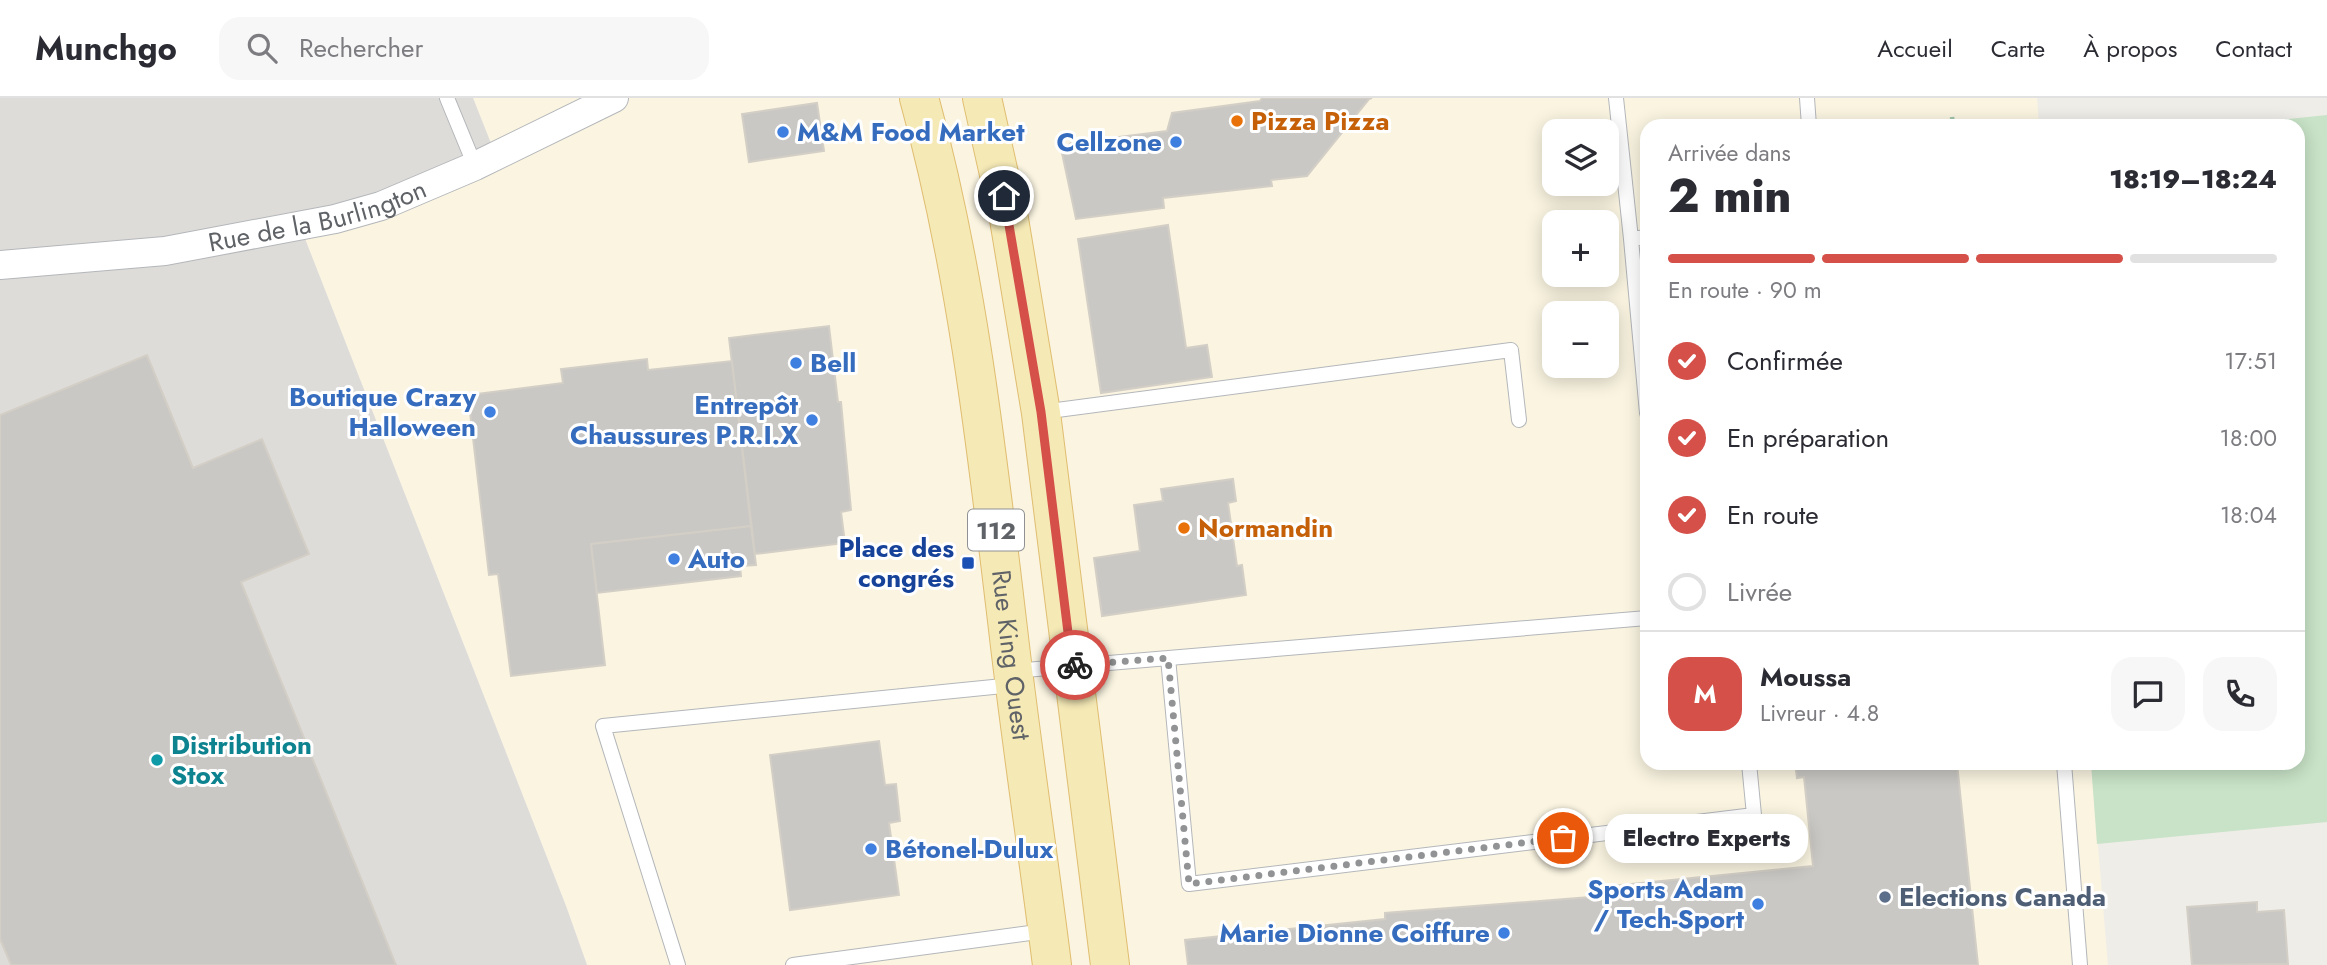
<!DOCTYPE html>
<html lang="fr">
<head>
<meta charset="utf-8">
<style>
	:root { --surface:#fff; --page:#f7f7f7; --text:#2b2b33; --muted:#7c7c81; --line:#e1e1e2; --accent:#d45049 }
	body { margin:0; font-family:Jost,sans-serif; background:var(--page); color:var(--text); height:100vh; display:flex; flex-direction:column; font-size:26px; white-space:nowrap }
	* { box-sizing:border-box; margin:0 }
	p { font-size:23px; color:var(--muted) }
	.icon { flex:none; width:38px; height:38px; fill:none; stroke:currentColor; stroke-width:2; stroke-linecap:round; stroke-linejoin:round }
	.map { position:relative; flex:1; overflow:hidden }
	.sheet { position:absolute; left:1640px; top:21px; width:665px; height:651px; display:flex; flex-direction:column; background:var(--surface); border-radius:21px; box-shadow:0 4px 18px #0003 }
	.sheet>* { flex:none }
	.buttons { position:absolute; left:1542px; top:21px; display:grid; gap:14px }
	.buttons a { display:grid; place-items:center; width:77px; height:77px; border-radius:14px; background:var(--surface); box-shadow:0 4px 18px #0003; font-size:35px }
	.pin { position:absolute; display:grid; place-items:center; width:60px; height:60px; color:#fff; margin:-30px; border:4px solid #fff; border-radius:50%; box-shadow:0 2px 7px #0007 }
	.courier { position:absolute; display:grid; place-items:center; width:70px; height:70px; margin:-35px; border:5px solid #d45049; border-radius:50%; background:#fff; color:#222; box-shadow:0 2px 9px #0007 }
	.bubble { position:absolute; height:49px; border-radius:21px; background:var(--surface); box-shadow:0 4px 18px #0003; font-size:23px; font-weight:800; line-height:49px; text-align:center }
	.headline em { font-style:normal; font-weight:800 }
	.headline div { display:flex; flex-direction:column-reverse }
	.headline { display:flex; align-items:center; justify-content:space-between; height:119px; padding:0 28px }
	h1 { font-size:46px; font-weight:800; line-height:52px }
	.bar { display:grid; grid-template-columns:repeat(4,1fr); gap:10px 7px; align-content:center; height:84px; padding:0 28px }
	.bar i { height:9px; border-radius:5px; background:var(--line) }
	.bar .active { background:var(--accent) }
	.bar p { grid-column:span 4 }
	.line { display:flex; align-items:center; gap:18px; padding:0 28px; border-top:2px solid var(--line) }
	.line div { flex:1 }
	.round { display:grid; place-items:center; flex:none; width:74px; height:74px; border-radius:21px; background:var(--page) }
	ol { padding:0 28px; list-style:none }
	li { display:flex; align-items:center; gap:21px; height:77px }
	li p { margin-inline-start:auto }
	li .icon { padding:7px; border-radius:50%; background:var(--accent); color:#fff; stroke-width:4 }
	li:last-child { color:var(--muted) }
	li i { width:38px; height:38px; border:4px solid var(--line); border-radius:50% }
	header { display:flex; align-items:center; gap:42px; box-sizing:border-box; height:98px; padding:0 35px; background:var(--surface); border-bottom:2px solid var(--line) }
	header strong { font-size:33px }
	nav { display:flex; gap:38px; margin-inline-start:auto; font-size:24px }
	.search { width:490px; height:63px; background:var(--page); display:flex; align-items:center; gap:18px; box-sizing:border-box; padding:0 24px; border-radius:21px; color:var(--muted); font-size:26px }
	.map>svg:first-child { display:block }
	.commercial { fill:#faf4e1; fill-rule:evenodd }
	.industrial { fill:#dedcd9 }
	.green { fill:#c8e3c7 }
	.building { fill:#cac8c4; stroke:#d3cfc6; stroke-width:2 }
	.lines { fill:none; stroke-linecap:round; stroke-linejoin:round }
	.lane-casing { stroke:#b4b7ba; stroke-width:16 }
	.street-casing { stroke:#b4b7ba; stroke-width:30 }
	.primary-casing { stroke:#e0bd6f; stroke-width:40 }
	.path { stroke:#a1c3aa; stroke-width:4.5; stroke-dasharray:7 3.5; stroke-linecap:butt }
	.lane { stroke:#fff; stroke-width:14 }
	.street { stroke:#fff; stroke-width:28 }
	.primary { stroke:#f5e9b6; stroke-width:38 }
	.done { stroke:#919394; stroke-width:7; stroke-dasharray:0 12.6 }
	.route { stroke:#d45049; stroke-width:9 }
	.food-dot { fill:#e8710a; stroke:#fff; stroke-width:2.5 }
	.shop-dot { fill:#3f7fe0; stroke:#fff; stroke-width:2.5 }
	.transit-dot { fill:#1a4fb4; stroke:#fff; stroke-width:2.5 }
	.culture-dot { fill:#0f9aa8; stroke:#fff; stroke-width:2.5 }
	.service-dot { fill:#5c6f8a; stroke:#fff; stroke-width:2.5 }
	.labels { text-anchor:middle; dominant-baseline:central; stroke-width:6; stroke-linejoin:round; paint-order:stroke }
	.shield { fill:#fff; stroke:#8f9194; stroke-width:2 }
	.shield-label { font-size:24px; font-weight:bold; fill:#5f6266 }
	.food-label { font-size:26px; font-weight:bold; fill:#c56008; stroke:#fff; text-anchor:start }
	.shop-label { font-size:26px; font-weight:bold; fill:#366cbe; stroke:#fff; text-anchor:end }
	.street-label { font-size:26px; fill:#5f6266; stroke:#fff }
	.transit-label { font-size:26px; font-weight:bold; fill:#164399; stroke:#fff; text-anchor:end }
	.culture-label { font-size:26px; font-weight:bold; fill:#0d838f; stroke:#fff; text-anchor:start }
	.service-label { font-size:26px; font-weight:bold; fill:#4e5e75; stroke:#fff; text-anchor:start }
</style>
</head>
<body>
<header>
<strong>Munchgo</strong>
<div class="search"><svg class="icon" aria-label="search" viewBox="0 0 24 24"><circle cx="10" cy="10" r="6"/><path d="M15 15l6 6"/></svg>Rechercher</div>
<nav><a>Accueil</a><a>Carte</a><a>À propos</a><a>Contact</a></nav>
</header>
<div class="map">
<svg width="2327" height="867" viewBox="0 0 2327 867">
	<rect width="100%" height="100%" fill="#efede8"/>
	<path class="commercial" d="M473,0H2037L2039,28H1647V665H2091L2108,867H587L566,808L300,128L496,58ZM1554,33H1606V86H1554ZM1554,124H1606V177H1554ZM1554,215H1606V268H1554Z"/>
	<path class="industrial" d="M0,0H473L496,58L300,128L566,808L587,867H0Z"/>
	<path class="green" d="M2327,17V724L2097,746L2091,665H2298V28H2222Z"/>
	<path class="building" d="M1262,0H1372L1369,1L1307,78L1271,82L1272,88L1163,100L1164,110L1076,121L1062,55L1071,45L1167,33L1172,15L1260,3Z
		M817,5L824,53L749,64L742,16Z
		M1168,127L1186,250L1207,247L1212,279L1101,295L1078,141Z
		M829,228L838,304H841L851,412L841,414L845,445L755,456L729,240Z
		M147,257L193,370L262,341L309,456L241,484L396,867H11L0,841V317Z
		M647,261L648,272L732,263L751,428L591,446L605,567L511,578L498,476L489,477L468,297L563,285L561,271Z
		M1233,381L1236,403L1228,405L1237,468L1242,467L1246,497L1102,518L1094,460L1140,453L1134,407L1163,403L1161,391Z
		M751,428L756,467L740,468L741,478L597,495L591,446Z
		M879,643L885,687L896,686L900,723L889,725L899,797L790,812L770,657Z
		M1795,665H1957L1978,867H1188L1185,842L1385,821V815L1603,798L1602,789L1813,768L1804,679L1797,680Z
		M2257,804V814L2284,812L2288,866L2192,867L2187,809Z"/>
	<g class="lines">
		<g class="lane-casing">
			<path id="lane" d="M447,0L475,68
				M1616,0L1631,141L1647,315
				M1807,0L1809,28
				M1631,141L1647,139
				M1042,314L1511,252L1519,322
				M1168,560L1189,786L1754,717L1749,665
				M1014,573L1647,520
				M2064,665L2080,867
				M678,867L603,628L1013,587
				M793,867L1045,833"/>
		</g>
		<g class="street-casing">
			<g id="street">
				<path id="s1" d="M0,167L165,153L335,121L381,108L475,68L614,0"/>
			</g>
		</g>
		<g class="primary-casing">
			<g id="primary">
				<path id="s2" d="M919,0C967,173 987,354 1008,531C1021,644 1038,755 1052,867"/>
				<path d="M982,0L1009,121L1041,315L1110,867"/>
			</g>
		</g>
		<path class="path" d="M1952,19L1953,28"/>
		<use href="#lane" class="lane"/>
		<use href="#street" class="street"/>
		<use href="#primary" class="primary"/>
	</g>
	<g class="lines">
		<path class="done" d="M1075,567L1168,560L1189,786L1563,740"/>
		<path class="route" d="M1004,98L1041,314L1072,567H1075"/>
	</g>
	<g class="food-dot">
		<circle cx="1237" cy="23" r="7"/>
		<circle cx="1184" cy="430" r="7"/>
	</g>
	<g class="shop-dot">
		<circle cx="783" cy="34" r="7"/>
		<circle cx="1176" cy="44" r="7"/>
		<circle cx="796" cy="265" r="7"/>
		<circle cx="490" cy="314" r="7"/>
		<circle cx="812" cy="322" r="7"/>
		<circle cx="674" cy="461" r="7"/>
		<circle cx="871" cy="751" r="7"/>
		<circle cx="1758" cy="806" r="7"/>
		<circle cx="1504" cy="835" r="7"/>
	</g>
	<rect class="transit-dot" x="961" y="458" width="14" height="14" rx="3.5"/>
	<circle class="culture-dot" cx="157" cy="662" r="7"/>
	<circle class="service-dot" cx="1885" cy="799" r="7"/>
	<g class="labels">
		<rect class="shield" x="968" y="411.5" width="56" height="41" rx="5"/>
		<g class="shield-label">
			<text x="996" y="432">112</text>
		</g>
		<g class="food-label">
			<text x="1251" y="23">Pizza Pizza</text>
			<text x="1198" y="430">Normandin</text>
		</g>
		<g class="shop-label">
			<text x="797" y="34" text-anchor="start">M&amp;M Food Market</text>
			<text x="1162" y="44">Cellzone</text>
			<text x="810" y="265" text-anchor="start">Bell</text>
			<text x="476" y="299">Boutique Crazy<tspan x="476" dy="30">Halloween</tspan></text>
			<text x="798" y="307">Entrepôt<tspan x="798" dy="30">Chaussures P.R.I.X</tspan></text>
			<text x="688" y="461" text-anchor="start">Auto</text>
			<text x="885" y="751" text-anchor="start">Bétonel-Dulux</text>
			<text x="1744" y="791">Sports Adam<tspan x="1744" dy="30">/ Tech-Sport</tspan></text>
			<text x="1490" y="835">Marie Dionne Coiffure</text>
		</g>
		<g class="street-label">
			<text stroke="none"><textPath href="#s1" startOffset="322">Rue de la Burlington</textPath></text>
			<text stroke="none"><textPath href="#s2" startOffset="565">Rue King Ouest</textPath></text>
		</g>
		<g class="transit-label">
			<text x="954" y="450">Place des<tspan x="954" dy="30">congrés</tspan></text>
		</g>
		<g class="culture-label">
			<text x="171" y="647">Distribution<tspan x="171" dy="30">Stox</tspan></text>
		</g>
		<g class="service-label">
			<text x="1899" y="799">Elections Canada</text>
		</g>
	</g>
</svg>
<div class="buttons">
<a><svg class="icon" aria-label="layers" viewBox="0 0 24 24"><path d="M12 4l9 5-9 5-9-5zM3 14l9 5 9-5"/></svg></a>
<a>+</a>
<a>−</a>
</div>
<div class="pin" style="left:1563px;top:740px;background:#ea580c"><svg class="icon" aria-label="bag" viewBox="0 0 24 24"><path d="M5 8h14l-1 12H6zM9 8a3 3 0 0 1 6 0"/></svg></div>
<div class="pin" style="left:1004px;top:98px;background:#1f2937"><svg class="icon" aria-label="home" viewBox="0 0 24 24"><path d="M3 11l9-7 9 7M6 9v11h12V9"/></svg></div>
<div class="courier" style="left:1075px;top:567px"><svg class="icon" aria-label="bike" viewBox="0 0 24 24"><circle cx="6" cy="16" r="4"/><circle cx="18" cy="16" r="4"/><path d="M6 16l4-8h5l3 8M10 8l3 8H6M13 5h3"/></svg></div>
<div class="bubble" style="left:1605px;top:716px;width:203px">Electro Experts</div>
<section class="sheet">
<div class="headline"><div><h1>2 min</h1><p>Arrivée dans</p></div><em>18:19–18:24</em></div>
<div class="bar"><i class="active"></i><i class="active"></i><i class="active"></i><i></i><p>En route · 90 m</p></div>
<ol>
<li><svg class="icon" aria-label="check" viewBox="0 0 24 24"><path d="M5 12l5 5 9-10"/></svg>Confirmée<p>17:51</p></li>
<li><svg class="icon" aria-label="check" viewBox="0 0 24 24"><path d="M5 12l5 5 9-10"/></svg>En préparation<p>18:00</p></li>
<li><svg class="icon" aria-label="check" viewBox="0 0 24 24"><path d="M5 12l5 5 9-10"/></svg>En route<p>18:04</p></li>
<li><i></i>Livrée</li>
</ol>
<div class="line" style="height:126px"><b class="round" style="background:var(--accent);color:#fff">M</b><div><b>Moussa</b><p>Livreur · 4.8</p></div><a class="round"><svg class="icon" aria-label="chat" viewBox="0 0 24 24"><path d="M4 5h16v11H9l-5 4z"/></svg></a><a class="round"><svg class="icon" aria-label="phone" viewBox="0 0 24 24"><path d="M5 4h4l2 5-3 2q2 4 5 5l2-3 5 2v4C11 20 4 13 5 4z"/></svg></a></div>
</section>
</div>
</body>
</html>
